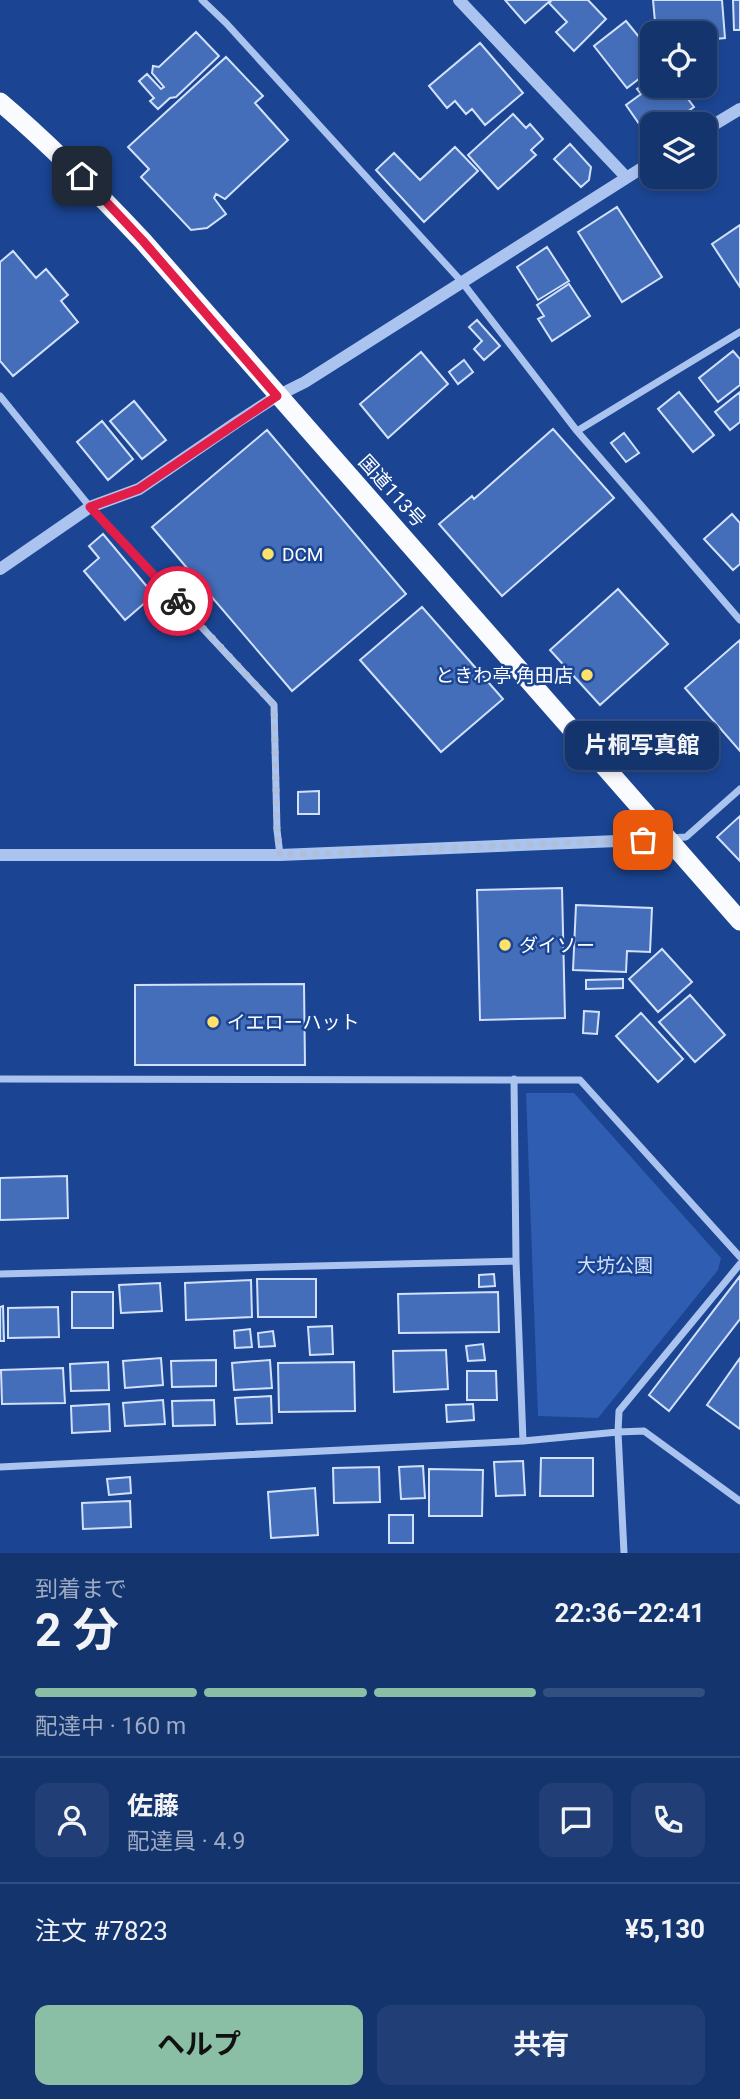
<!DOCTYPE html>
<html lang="ja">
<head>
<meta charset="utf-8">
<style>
	:root { --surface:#14346e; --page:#213f76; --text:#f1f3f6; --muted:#9daac2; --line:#334f81; --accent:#8abfa5 }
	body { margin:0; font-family:Roboto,"Noto Sans JP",sans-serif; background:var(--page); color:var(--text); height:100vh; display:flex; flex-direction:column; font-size:26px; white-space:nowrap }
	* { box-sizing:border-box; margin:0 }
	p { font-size:23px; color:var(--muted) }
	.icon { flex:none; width:38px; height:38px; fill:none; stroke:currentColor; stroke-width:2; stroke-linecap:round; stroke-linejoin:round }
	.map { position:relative; height:1553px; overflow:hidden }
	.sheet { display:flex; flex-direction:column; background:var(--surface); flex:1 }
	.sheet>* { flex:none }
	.fabs { position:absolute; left:640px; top:21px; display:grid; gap:14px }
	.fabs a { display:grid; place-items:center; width:77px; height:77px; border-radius:14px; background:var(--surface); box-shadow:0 4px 10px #0003,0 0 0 2px var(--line); font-size:35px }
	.pin { position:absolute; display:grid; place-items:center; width:60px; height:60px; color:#fff; margin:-30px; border-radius:14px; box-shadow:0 4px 10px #0006 }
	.courier { position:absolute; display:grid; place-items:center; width:70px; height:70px; margin:-35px; border:5px solid #e11d48; border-radius:50%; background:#fff; color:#222; box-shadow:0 2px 9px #0007 }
	.bubble { position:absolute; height:49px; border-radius:14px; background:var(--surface); box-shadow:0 4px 10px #0003,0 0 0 2px var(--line); font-size:23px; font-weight:700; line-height:49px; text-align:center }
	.headline em { font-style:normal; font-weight:700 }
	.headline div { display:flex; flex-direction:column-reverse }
	.headline { display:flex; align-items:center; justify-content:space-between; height:119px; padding:0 35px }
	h1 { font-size:46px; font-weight:700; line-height:52px }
	.bar { display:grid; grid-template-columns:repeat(4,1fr); gap:10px 7px; align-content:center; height:84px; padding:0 35px }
	.bar i { height:9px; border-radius:5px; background:var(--line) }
	.bar .active { background:var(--accent) }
	.bar p { grid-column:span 4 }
	.line { display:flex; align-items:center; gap:18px; padding:0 35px; border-top:2px solid var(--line) }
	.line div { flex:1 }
	.round { display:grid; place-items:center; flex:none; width:74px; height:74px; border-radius:14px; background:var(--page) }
	.button { display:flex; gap:14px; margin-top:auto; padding:14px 35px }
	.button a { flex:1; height:80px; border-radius:14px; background:var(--accent); color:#111; font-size:28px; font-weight:700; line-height:80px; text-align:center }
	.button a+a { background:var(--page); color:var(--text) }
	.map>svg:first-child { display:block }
	.green { fill:#2e5db1 }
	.building { fill:#446eb9; stroke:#d2e1fb; stroke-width:2 }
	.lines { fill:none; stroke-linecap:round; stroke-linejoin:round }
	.minor { stroke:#abc4ef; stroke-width:7 }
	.tertiary { stroke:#abc4ef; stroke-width:12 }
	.trunk { stroke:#f9fbff; stroke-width:19 }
	.done { stroke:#afbed9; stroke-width:7; stroke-dasharray:0 12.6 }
	.route { stroke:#e11d48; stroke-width:9 }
	.poi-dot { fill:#ffe169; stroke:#1b4593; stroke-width:2.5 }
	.labels { text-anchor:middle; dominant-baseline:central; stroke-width:5; stroke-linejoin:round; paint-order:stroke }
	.street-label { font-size:19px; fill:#fff; stroke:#1b4593 }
	.poi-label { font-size:19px; fill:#fff; stroke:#1b4593; text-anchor:start }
	.park-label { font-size:19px; fill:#d2e1fb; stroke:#1b4593 }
</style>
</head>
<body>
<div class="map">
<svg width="740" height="1553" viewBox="0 0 740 1553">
	<rect width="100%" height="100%" fill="#1b4593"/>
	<path class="green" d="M526,1093H574L721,1258L718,1270L598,1418L538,1416Z"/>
	<path class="building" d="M505,0H551L525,23Z
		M552,0H588L606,19L574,51L556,32L567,22L549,3Z
		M653,0H722L725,38L705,40V33H656Z
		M733,0H740V30H734Z
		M626,21L653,54V68L627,88L594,46Z
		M196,32L219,56L176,97L170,98L158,109L150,101L154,98L139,81L147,74L161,89L164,87L152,73L153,66L159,67Z
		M480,43L523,93L485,125L472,109L466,114L455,101L447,108L429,86Z
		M226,57L263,96L255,103L288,140L225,199L216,194L214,198L226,214L207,228L191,230L141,177L149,169L128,147Z
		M653,78V86H678L694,107L670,124H667L660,115L642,128L626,105L641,94L637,89Z
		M513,114L526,128L530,124L543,139L531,150L536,155L498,189L468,155Z
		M570,144L591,167L589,180L581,187L554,159Z
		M455,147L478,171L424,222L376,170L394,153L420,180Z
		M617,207L662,277L622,302L578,232Z
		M740,225V287L712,244Z
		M547,247L569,281L538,300L517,267Z
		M13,251L36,278L46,269L68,295L61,301L78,322L13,376L0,361V262Z
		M569,284L590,316L552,341L538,319L544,316L537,305Z
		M477,320L500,346L484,360L474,349L482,341L469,327Z
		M733,351L740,359V385L718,402L699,378Z
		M421,352L448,384L388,438L360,404Z
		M464,360L473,372L458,384L449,372Z
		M679,392L714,435L693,452L658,409Z
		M740,392V422L730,430L715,412Z
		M134,401L166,440L142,459L110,421Z
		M102,421L133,459L108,480L77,442Z
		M553,429L614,498L502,596L439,524L472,496L474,499Z
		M267,430L406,594L292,691L152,527Z
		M624,433L639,453L626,462L611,443Z
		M732,514L740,523V564L733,570L704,539Z
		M103,534L154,595L125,620L84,571L99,558L89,546Z
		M618,589L668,644L600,705L550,650Z
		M422,607L503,699L441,752L360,660Z
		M740,640V751L685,688Z
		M319,791V814H298V792Z
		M740,816V861L717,837Z
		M562,888L565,1018L480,1020L477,890Z
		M576,905L652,908L650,952L627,951L626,972L573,970Z
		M662,949L692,982L658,1012L629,979Z
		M623,979V988L586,989V980Z
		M304,984L305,1065H135V985Z
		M690,995L725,1035L695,1062L659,1022Z
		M584,1011L599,1012L597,1034L583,1033Z
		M641,1013L683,1059L658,1082L616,1036Z
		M67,1176L68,1218L0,1220V1178Z
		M494,1274L495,1286L479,1287V1275Z
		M740,1276V1319L669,1411L649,1395Z
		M257,1279H316V1317H258Z
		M251,1280L252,1317L186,1320L185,1283Z
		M160,1283L162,1311L121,1313L119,1285Z
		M72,1292H113V1328H72Z
		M498,1292L499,1332L399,1333L398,1294Z
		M3,1306L4,1341H0V1307Z
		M58,1307L59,1337L8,1338V1308Z
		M332,1326L333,1354L310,1355L308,1327Z
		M250,1329L252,1347L235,1348L234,1331Z
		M273,1331L275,1346L259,1347L258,1333Z
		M483,1344L485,1360L468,1361L466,1346Z
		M446,1350L448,1389L394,1392L393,1351Z
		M161,1358L163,1385L125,1388L123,1361Z
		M740,1358V1429L707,1405Z
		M216,1360V1386L172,1387L171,1361Z
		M270,1360L272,1388L234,1390L232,1363Z
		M108,1362L109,1390L71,1391L70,1364Z
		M354,1362L355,1411L279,1412L278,1363Z
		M63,1368L65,1403L2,1404L1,1370Z
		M467,1371H496L497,1400H467Z
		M271,1396L272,1423L237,1424L235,1398Z
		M163,1400L165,1424L125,1426L123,1403Z
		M214,1400L215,1425L173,1426L172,1401Z
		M109,1404L110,1431L72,1433L71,1406Z
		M473,1404L474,1420L447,1422L446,1405Z
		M541,1458H593V1496H540Z
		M523,1461L525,1495L496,1496L494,1462Z
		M423,1466L425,1498L401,1499L399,1467Z
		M379,1467L380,1502L334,1503L333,1468Z
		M429,1469L483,1470L482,1516H429Z
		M130,1477L131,1493L109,1495L107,1479Z
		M315,1488L318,1535L271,1538L268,1492Z
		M130,1501L131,1527L83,1529L82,1503Z
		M389,1515H413V1543H389Z"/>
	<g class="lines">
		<path class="minor" d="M202,0L226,23L462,282L577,431L740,620
			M0,396L90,507L274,705L277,830L280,855
			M577,431L740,332
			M670,838L686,837L740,789
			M0,1079L580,1080L740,1257
			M514,1079L516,1261
			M740,1264L619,1411L618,1432L644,1431L740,1501
			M0,1274L516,1261L523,1441
			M0,1467L523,1441L618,1432L624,1553"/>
		<path class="tertiary" d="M459,0L626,177
			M705,130L740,109
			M0,569L90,507L139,489L237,422L277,396L305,382L653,161
			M0,855H280L666,839"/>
		<path class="trunk" d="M0,102C51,145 97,192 143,241L740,921"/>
	</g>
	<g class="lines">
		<path class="done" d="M178,601L274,705L277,830L280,855L643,840"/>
		<path class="route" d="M82,176L143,241L277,396L139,489L90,507L178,601"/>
	</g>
	<g class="poi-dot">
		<circle cx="268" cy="554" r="7"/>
		<circle cx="587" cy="675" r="7"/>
		<circle cx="505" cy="945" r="7"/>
		<circle cx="213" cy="1022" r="7"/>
	</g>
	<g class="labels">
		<g class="street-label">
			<text transform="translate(392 491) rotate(48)">国道113号</text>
		</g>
		<g class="poi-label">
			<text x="282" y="554">DCM</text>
			<text x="573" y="675" text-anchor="end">ときわ亭 角田店</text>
			<text x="519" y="945">ダイソー</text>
			<text x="227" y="1022">イエローハット</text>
		</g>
		<g class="park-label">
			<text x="615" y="1265">大坊公園</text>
		</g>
	</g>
</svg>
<div class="fabs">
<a><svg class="icon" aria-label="locate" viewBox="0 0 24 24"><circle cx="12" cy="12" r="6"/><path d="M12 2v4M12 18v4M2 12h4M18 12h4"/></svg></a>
<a><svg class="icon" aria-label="layers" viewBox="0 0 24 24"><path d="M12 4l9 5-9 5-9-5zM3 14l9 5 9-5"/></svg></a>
</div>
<div class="pin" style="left:643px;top:840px;background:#ea580c"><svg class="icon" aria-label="bag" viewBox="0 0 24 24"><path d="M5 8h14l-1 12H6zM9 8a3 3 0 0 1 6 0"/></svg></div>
<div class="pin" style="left:82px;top:176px;background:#1f2937"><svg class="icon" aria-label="home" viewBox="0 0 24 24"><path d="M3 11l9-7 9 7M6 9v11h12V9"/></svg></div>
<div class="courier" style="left:178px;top:601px"><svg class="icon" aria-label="bike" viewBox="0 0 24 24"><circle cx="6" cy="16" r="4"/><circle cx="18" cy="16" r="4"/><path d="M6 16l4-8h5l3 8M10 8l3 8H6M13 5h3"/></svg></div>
<div class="bubble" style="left:565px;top:721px;width:154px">片桐写真館</div>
</div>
<section class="sheet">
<div class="headline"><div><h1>2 分</h1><p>到着まで</p></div><em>22:36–22:41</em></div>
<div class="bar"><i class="active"></i><i class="active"></i><i class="active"></i><i></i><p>配達中 · 160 m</p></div>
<div class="line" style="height:126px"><a class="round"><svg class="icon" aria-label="person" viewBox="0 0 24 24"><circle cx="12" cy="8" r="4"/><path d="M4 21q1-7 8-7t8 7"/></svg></a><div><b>佐藤</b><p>配達員 · 4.9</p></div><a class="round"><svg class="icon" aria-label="chat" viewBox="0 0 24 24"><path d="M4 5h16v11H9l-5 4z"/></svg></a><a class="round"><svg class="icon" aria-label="phone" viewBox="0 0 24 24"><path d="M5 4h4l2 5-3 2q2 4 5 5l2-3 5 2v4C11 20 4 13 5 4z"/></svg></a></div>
<div class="line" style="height:91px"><div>注文 #7823</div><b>¥5,130</b></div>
<div class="button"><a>ヘルプ</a><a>共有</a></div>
</section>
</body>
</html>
